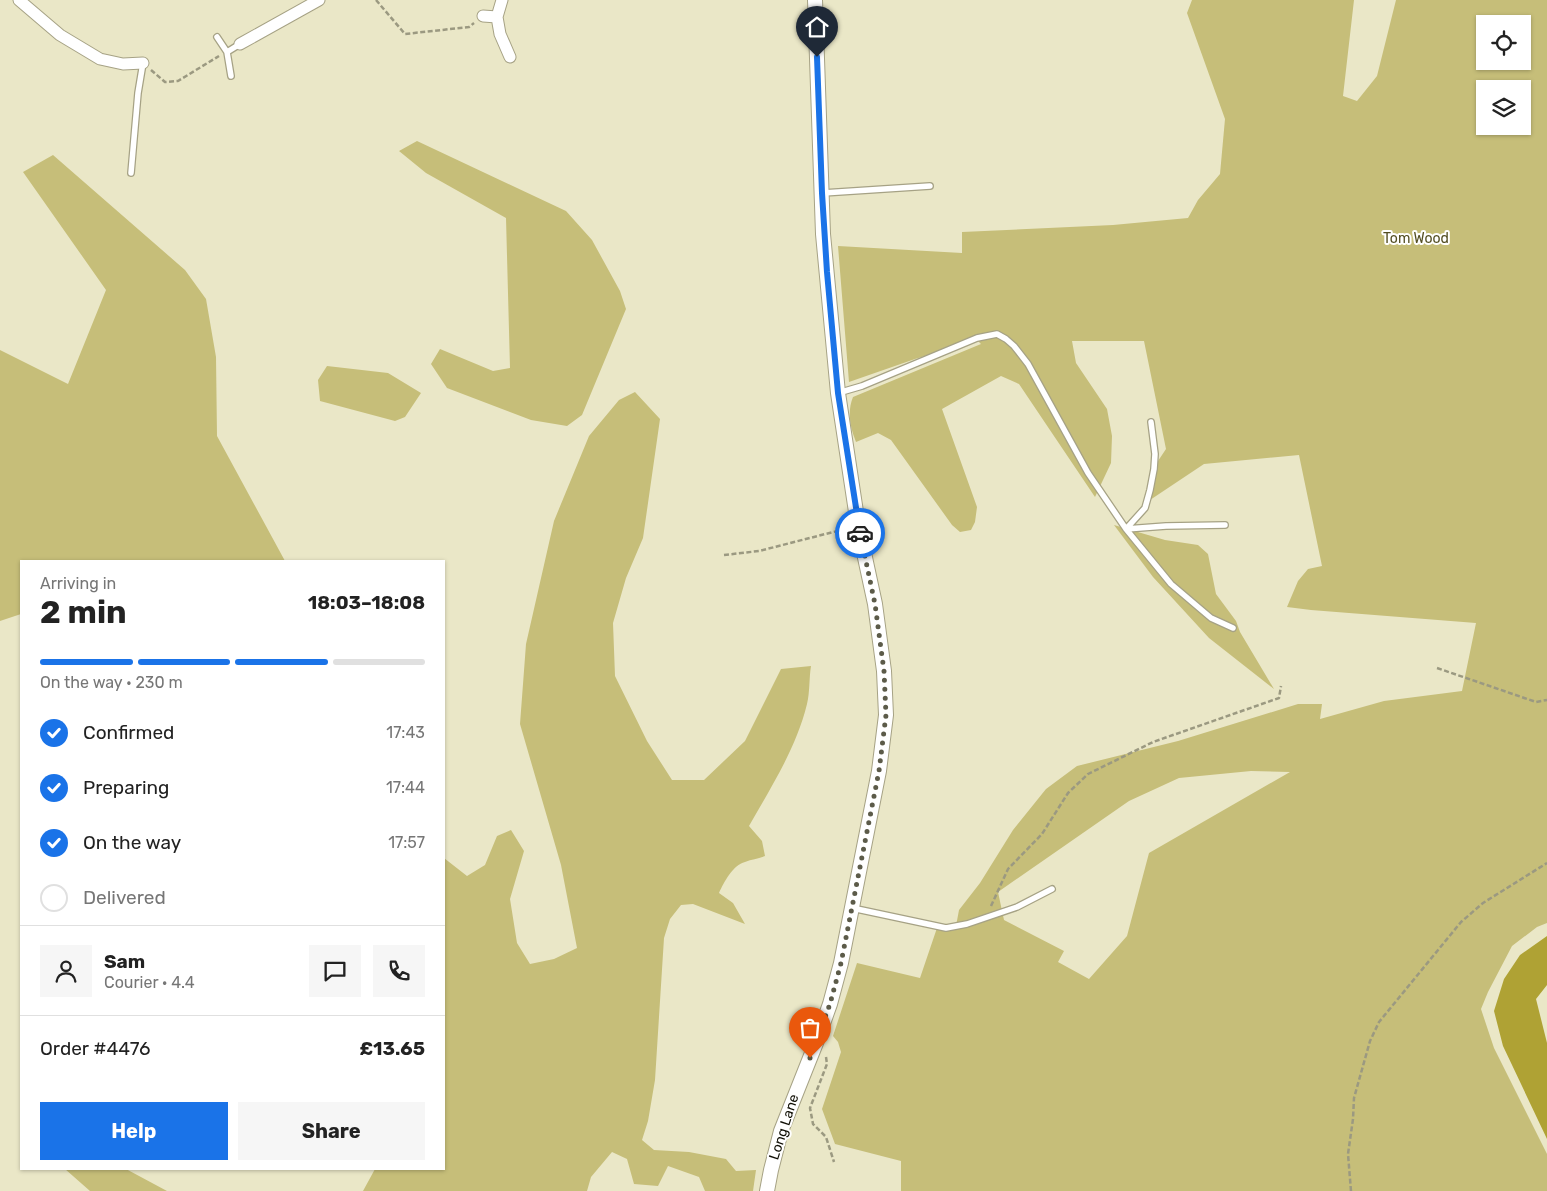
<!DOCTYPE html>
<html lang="en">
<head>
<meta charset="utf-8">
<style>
	:root { --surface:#fff; --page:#f6f6f6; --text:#222; --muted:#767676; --line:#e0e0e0; --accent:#1a73e8 }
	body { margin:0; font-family:Rubik,sans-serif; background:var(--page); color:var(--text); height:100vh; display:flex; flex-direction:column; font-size:19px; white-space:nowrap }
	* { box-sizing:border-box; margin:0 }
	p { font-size:16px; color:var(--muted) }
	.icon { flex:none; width:28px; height:28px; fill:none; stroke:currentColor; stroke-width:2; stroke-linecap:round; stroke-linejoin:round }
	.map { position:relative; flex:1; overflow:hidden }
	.side { position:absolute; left:20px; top:560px; width:425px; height:610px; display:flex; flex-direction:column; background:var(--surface); border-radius:0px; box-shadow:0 1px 4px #0004 }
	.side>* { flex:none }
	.fabs { position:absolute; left:1476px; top:15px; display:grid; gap:10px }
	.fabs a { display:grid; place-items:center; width:55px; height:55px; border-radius:0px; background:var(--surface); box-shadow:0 1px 4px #0004; font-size:25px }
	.pin { position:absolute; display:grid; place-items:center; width:42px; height:42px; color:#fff; margin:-51px -21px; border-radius:50% 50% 50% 0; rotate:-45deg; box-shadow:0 0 5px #0007 }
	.pin .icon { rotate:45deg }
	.courier { position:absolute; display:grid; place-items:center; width:50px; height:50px; margin:-25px; border:4px solid #1a73e8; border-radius:50%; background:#fff; color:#222; box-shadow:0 1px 6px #0007 }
	.headline em { font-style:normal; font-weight:700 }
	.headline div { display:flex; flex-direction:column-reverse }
	.headline { display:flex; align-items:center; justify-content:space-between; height:85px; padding:0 20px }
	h1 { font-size:32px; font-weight:700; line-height:38px }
	.bar { display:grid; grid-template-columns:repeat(4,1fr); gap:8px 5px; align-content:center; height:60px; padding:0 20px }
	.bar i { height:6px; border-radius:4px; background:var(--line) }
	.bar .selected { background:var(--accent) }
	.bar p { grid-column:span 4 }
	.line { display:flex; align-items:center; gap:12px; padding:0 20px; border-top:1px solid var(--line) }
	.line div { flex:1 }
	.round { display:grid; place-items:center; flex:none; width:52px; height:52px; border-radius:0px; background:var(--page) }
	ol { padding:0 20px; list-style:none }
	li { display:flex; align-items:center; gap:15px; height:55px }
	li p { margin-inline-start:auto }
	li .icon { padding:5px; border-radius:50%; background:var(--accent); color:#fff; stroke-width:4 }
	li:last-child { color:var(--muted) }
	li i { width:28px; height:28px; border:2px solid var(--line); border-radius:50% }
	.cta { display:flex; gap:10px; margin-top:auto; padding:10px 20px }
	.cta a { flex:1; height:58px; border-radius:0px; background:var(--accent); color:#fff; font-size:20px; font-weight:700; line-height:58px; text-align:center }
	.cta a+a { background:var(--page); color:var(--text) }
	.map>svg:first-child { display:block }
	.green { fill:#c6be79; fill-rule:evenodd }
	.water { fill:#afa234 }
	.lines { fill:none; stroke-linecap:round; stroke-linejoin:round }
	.service-casing { stroke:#a6a285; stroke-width:8 }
	.minor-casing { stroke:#a6a285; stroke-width:13 }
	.tertiary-casing { stroke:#a6a285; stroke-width:16 }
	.path { stroke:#9b9981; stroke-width:2.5; stroke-dasharray:5 2.5; stroke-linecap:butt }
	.service { stroke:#fff; stroke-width:5.5 }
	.minor { stroke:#fff; stroke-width:11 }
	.tertiary { stroke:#fff; stroke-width:14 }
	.done { stroke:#5c5b49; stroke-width:5; stroke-dasharray:0 9 }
	.route { stroke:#1a73e8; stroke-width:6 }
	.labels { text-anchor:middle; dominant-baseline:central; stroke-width:4; stroke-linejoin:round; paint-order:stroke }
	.park-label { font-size:14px; fill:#534e22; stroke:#fff }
	.street-label { font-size:14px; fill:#100f05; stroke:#fff }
</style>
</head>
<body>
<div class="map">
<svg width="1547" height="1191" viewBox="0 0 1547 1191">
	<rect width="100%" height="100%" fill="#eae7c7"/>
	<path class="green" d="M1192,0H1354L1343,96L1357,101L1377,76L1396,0H1547V923L1537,927L1512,946L1488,992L1481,1009L1494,1048L1547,1154V1191H901V1161L835,1144L822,1109L841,1052L838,1042L833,1036L857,963L920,978L938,925L956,926L959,910L980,883L1013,830L1046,789L1077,766L1178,741L1298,704H1322L1320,719L1384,701L1462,691L1476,623L1311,610L1287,607L1298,581L1308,569L1322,566L1299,455L1204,464L1150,500L1154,467L1166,449L1144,341H1072L1076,363L1107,409L1112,436L1111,463L1095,497L1019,384L1001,376L942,409L977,507L975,522L971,530L960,532L952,525L891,440L878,433L856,442C850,427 847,412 853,397L981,344L977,340L915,359L849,382L838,246L962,253V232L1113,225L1188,218L1198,200L1220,174L1225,119L1187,13ZM1485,24H1522V61H1485ZM1485,89H1522V126H1485ZM1251,771L1290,772L1149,853L1127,936L1089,979L1058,962L1064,951L1004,920L998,892L1129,801L1179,778Z
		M417,141L566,211L592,240L620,291L626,309L582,415L567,426L531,420L447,388L431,364L440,349L493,371L510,368L506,218L426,173L399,151Z
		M53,155L185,270L206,299L216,357L217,436L285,561H21V614L0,621V350L68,384L106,290L23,172Z
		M327,366L388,373L421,393L405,417L395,421L320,401L318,380Z
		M635,392L660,419L643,538L626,578L613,623L615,676L647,741L672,780H704L745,741L781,669L811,666C809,678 810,692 807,704C796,749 771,787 749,826L762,841L765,856C758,859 752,859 745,862C733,865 724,882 719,893L733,903L745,924L693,904L681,905L670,919L664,938L655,1080L648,1121L642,1140L654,1150L689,1152L726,1159L736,1171L756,1170L753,1191H705L699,1177L668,1166L658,1186L634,1184L627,1159L612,1152L591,1177L587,1191H363L375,1169H444V858L467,876L485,865L497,836L511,830L524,851L510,899L517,943L530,964L554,959L577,948L561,865L520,724L526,644L554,521L589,436L619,400Z
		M1114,525L1165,540L1198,545L1208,554L1216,594L1236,621L1240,632L1274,689L1209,638L1153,577Z
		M65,1169H126L167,1191H90Z"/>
	<path class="water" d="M1547,936V985L1536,999L1547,1043V1139L1503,1046L1494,1011L1504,979L1520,955Z"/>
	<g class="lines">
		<g class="service-casing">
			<path id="service" d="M217,37L227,52
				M231,76L227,52L240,44
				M131,173L138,93L143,63
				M823,193L930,186
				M838,393L862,386L977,338L997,334L1006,339L1014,346L1028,364L1088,473L1126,529L1166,526L1225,525
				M1151,422L1155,454L1154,469L1150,490L1145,508L1126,529L1171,584L1211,618L1233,628
				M852,908L946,928L967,924L1017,907L1052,889"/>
		</g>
		<g class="minor-casing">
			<path id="minor" d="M19,0L60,35L100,59L123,64L143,63
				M502,0L497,17L500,34L510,57
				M483,16L497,17
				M240,44L319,0"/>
		</g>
		<g class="tertiary-casing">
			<path id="tertiary" d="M767,1191L771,1170L781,1131L816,1043L830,1004L841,963L879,771L886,715L884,671L875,604L858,525L838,393L823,234L815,0"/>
		</g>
		<path class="path" d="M376,0L405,34L469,27L474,23
			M151,70L165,82L178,81L219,56
			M724,555L759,551L845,529
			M1437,668L1536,702L1547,700
			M991,906L1008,869L1042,834L1068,793L1088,774L1153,742L1279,698L1281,686
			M826,1057L827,1064L810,1108L813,1124L826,1137L834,1162
			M1351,1191L1348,1154L1353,1119L1354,1098L1370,1041L1379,1022L1461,922L1483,903L1547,863"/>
		<use href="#service" class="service"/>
		<use href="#minor" class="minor"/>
		<use href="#tertiary" class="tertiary"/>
	</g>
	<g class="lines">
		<path class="done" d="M810,1058L830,1004L841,963L879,771L886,715L884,671L875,604L860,533"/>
		<path class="route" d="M817,57L822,193L827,272L838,393L860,533"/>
	</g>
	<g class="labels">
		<g class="park-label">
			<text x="1416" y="238">Tom Wood</text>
		</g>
		<g class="street-label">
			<text transform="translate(784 1127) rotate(-72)">Long Lane</text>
		</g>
	</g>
</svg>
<div class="fabs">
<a><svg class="icon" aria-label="locate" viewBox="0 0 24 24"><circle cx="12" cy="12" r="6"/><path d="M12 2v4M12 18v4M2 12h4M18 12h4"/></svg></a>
<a><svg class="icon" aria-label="layers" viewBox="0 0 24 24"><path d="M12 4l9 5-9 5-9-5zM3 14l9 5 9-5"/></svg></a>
</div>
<div class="pin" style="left:810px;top:1058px;background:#ea580c"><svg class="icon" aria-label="bag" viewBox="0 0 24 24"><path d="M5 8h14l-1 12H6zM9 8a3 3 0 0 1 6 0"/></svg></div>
<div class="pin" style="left:817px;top:57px;background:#1f2937"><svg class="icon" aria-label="home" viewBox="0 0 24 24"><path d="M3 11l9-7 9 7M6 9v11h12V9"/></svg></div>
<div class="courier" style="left:860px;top:533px"><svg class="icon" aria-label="car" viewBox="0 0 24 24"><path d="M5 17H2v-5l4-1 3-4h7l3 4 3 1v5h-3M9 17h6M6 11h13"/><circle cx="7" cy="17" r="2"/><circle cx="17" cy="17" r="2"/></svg></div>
<section class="side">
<div class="headline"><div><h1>2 min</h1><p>Arriving in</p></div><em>18:03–18:08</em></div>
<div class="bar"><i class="selected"></i><i class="selected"></i><i class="selected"></i><i></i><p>On the way · 230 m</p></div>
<ol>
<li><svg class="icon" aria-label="check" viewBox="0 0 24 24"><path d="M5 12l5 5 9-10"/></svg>Confirmed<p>17:43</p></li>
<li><svg class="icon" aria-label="check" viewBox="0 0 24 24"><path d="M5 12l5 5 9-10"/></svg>Preparing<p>17:44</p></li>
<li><svg class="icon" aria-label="check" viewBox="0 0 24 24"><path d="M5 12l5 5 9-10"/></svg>On the way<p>17:57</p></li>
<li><i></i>Delivered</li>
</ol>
<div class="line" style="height:90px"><a class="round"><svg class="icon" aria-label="person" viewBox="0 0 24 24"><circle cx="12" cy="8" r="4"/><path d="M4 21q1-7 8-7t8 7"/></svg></a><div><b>Sam</b><p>Courier · 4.4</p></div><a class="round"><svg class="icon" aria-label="chat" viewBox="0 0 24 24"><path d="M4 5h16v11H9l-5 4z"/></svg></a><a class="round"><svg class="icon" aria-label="phone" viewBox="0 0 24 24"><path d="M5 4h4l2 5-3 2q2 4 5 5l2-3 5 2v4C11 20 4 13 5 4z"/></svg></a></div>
<div class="line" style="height:65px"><div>Order #4476</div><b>£13.65</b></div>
<div class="cta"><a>Help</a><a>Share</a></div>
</section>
</div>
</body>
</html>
